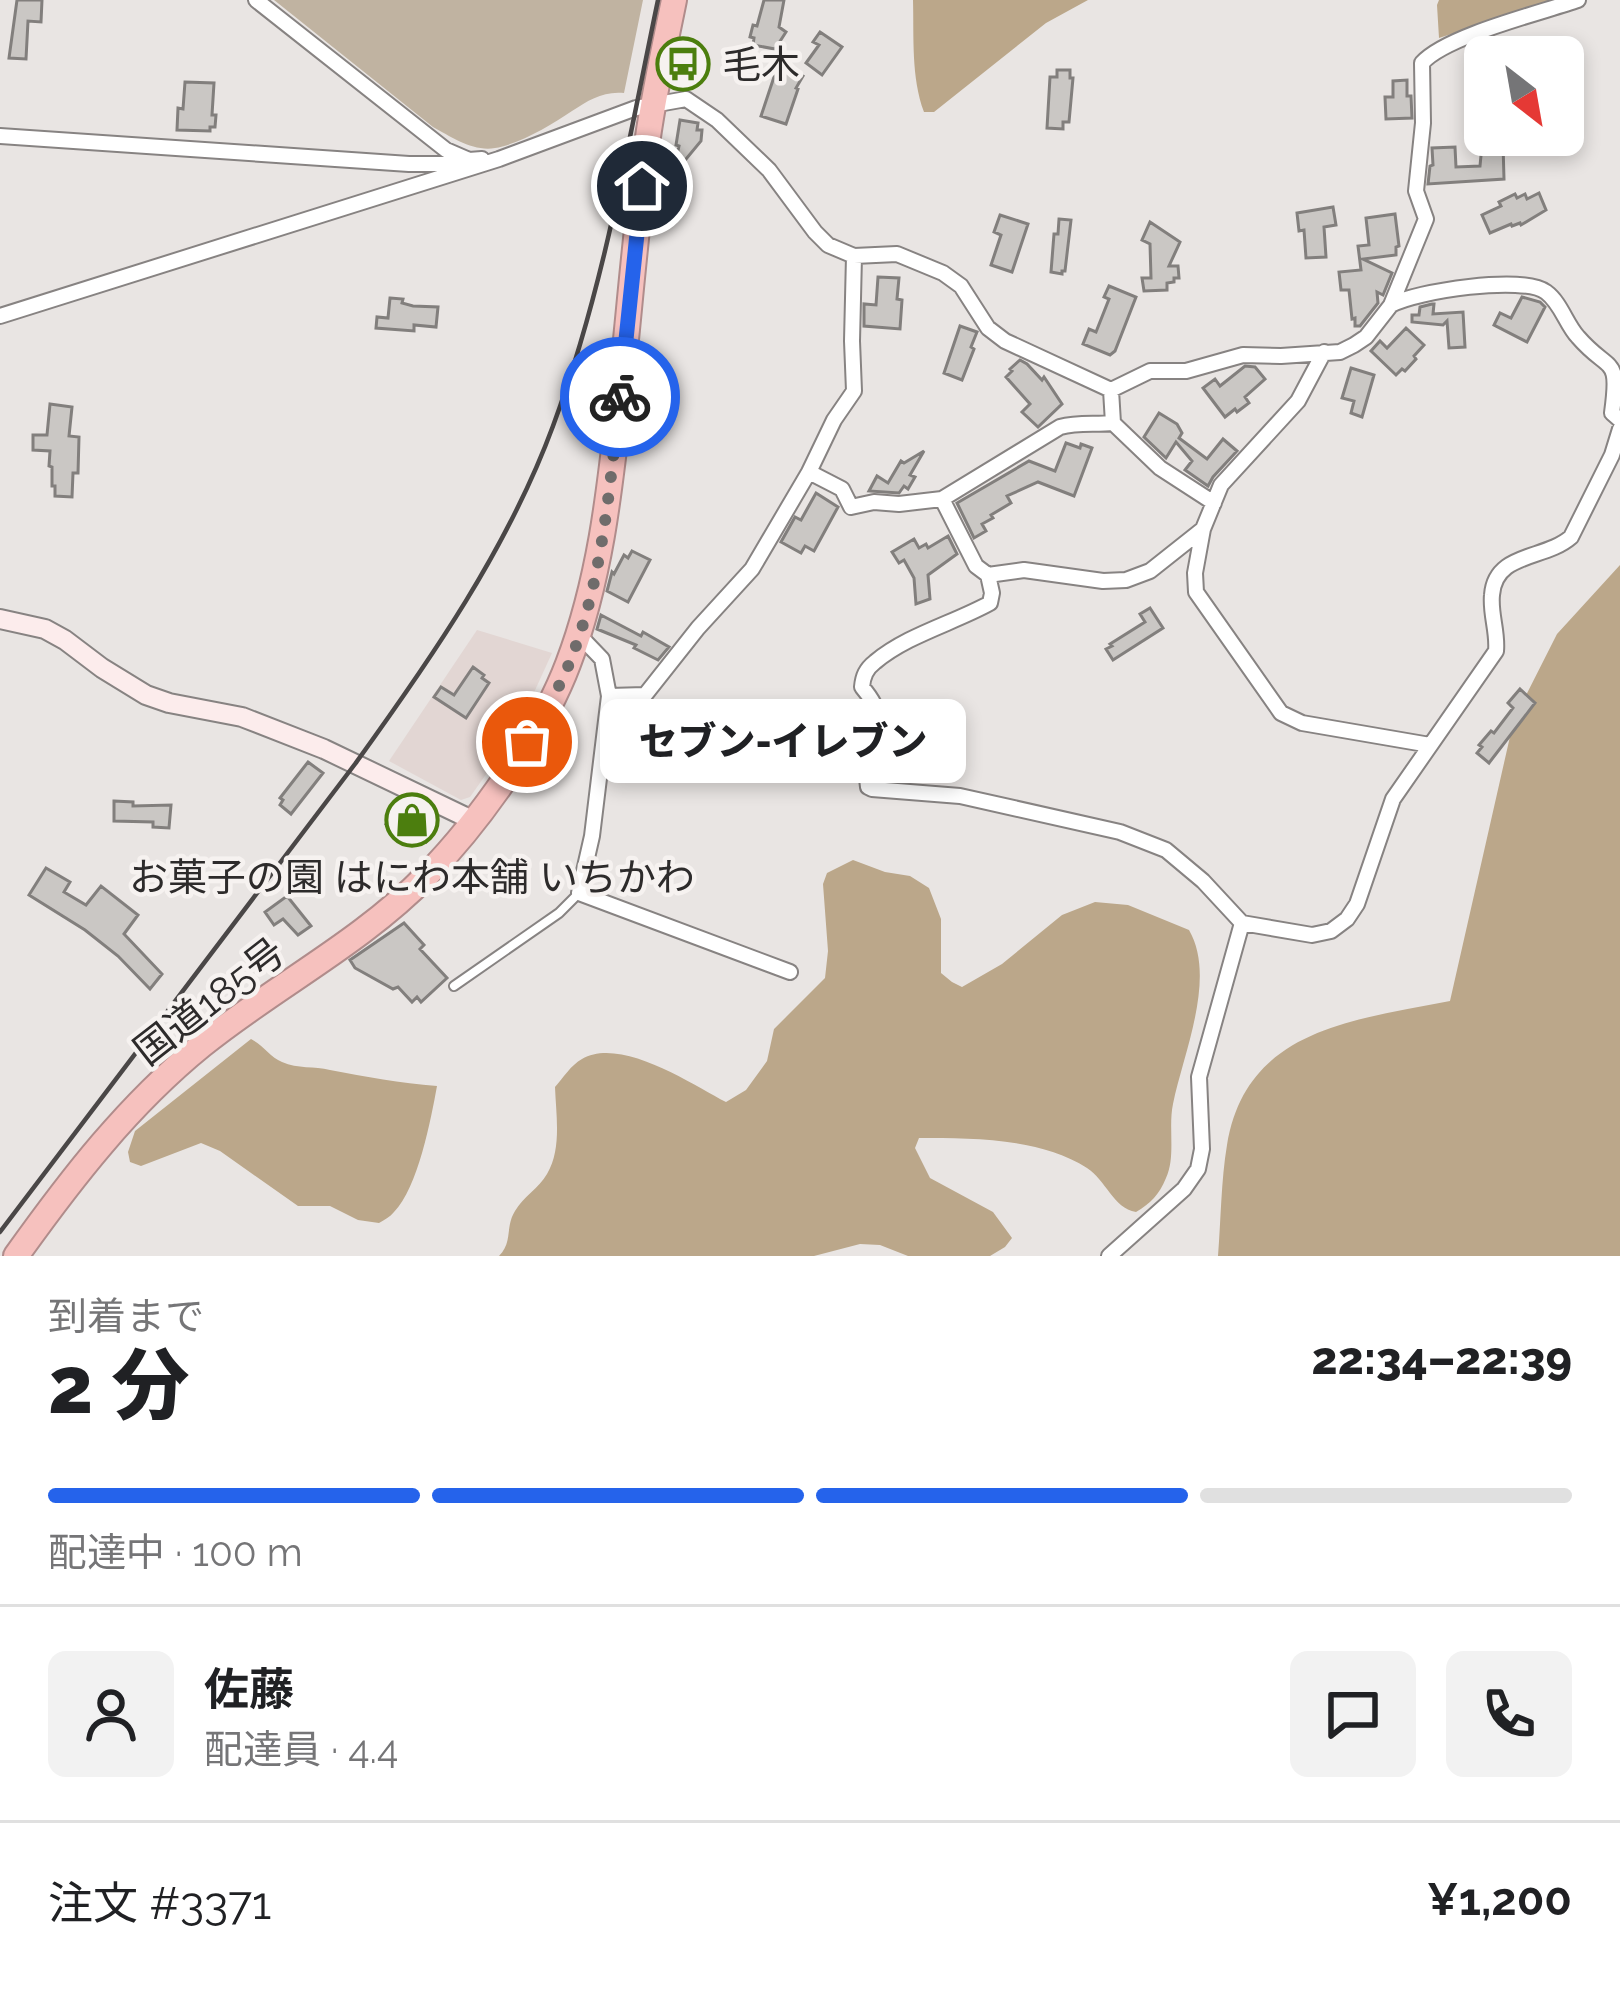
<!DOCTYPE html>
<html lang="ja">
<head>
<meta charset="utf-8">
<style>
	:root { --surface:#fff; --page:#f2f2f2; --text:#202124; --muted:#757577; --line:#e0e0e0; --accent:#2563eb }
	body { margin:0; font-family:Raleway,"Noto Sans JP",sans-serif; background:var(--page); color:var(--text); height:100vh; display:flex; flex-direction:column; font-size:45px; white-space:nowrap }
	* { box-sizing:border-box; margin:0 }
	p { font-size:39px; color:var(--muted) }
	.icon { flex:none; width:66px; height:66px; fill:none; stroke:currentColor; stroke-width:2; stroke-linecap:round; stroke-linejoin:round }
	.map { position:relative; height:1256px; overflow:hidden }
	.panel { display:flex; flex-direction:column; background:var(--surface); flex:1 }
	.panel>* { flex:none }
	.needle { width:78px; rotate:149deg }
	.controls { position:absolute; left:1464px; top:36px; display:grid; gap:24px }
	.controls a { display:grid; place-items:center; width:120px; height:120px; border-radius:18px; background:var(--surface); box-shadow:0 6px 18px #0003; font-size:60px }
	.pin { position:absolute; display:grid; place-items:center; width:102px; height:102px; color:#fff; margin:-51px; border:6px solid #fff; border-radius:50%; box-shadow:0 3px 12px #0007 }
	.courier { position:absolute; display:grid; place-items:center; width:120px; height:120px; margin:-60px; border:9px solid #2563eb; border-radius:50%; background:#fff; color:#222; box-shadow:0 3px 15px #0007 }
	.bubble { position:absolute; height:84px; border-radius:18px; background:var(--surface); box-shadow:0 6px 18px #0003; font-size:39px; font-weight:800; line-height:84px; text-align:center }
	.overview em { font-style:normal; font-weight:800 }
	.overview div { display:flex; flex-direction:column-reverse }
	.overview { display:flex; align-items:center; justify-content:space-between; height:204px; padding:0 48px }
	h1 { font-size:78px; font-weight:800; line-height:90px }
	.bar { display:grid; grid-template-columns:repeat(4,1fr); gap:18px 12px; align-content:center; height:144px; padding:0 48px }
	.bar i { height:15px; border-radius:9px; background:var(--line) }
	.bar .active { background:var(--accent) }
	.bar p { grid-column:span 4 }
	.line { display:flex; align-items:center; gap:30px; padding:0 48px; border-top:3px solid var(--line) }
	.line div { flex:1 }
	.round { display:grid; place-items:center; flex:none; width:126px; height:126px; border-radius:18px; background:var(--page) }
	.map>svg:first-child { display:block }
	.built { fill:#e2d6d3 }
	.green { fill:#c0b3a1 }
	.forest { fill:#bba78a }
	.building { fill:#cac7c4; stroke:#827f7d; stroke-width:3 }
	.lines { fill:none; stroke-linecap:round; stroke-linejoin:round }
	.lane-casing { stroke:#878382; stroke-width:12 }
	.street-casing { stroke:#878382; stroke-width:18 }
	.secondary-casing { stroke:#878382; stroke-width:22 }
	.highway-casing { stroke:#b08c8b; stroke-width:28 }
	.lane { stroke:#fff; stroke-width:8 }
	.street { stroke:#fff; stroke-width:14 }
	.secondary { stroke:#fcecec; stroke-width:18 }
	.highway { stroke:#f6c1be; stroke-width:24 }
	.rail { stroke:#4a4747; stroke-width:4.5 }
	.done { stroke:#6f6c6b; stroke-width:12; stroke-dasharray:0 21.6 }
	.route { stroke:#2563eb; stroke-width:15 }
	.labels { text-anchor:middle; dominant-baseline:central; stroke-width:9; stroke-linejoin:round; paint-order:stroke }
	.poi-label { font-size:39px; fill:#2d2b2b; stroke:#f6f2f0; text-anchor:start }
	.street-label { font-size:39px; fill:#2d2b2b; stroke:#f6f2f0 }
</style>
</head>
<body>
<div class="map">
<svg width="1620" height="1256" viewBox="0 0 1620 1256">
	<rect width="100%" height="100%" fill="#e9e5e3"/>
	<path class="built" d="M477,630L552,653L516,732L470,797L461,800L389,761Z"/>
	<path class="green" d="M274,0H643L624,93C603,91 589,100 572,111C551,125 520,144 495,148C474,152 451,137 433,127Z"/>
	<path class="forest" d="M913,0H1088L1046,23L934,112H924C911,77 914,37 913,0Z
		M1439,0H1556L1439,38L1437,5Z
		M1620,565V1256H1218C1221,1219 1221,1181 1227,1145C1246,1028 1355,1020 1450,1001L1514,719L1557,634Z
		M853,860L885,872L910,876L929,888L941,919V973L952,982L962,987L1002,964L1062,915L1095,902L1128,905L1189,930C1217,978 1183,1054 1173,1104C1168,1127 1176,1157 1166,1178C1159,1195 1151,1203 1136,1212C1113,1208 1106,1180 1087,1168C1041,1138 972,1138 919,1138L915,1148L930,1178L993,1212L1012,1238L1005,1247L990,1256H908L880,1245L860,1244L814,1256H499C513,1242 505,1227 515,1211C523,1197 539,1188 547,1174C562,1149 556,1115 555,1087C563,1078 571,1065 582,1059C620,1036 692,1084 726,1102L746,1090L767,1061L774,1029L825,978L828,951L823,884L827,873Z
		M251,1039C263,1045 270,1057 282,1062C298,1069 314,1066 330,1070C366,1077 400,1083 437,1086C431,1119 418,1188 394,1212C390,1217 384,1220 379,1223L358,1220L330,1206H298L220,1151L201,1143L141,1166L130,1162L128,1152L135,1131Z"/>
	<path class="building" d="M17,0H42L41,22L28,21L26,59L9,58Z
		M764,0H784L779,27L786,32L775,49L753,45L754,38L750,37L753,25L757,26Z
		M820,32L842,47L822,75L806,63L819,45L813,42Z
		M783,64L803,76L796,88L798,89L786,124L761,116L774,77Z
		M1057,70H1070V78H1073L1069,122H1063V129L1047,128L1050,77H1057Z
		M1407,80V96H1411L1412,118L1386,119L1385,97H1393V81Z
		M185,82L214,83L212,115H216L215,127H210V131L177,130L178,108L183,109Z
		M680,120L698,123L697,130H702L701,141L672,176L679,146L676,145Z
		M1503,144L1504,179L1428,184L1430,166L1433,165L1432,148L1455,147L1456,167L1480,166L1482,145Z
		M1539,193L1546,210L1521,225L1520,223L1512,226L1511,224L1490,233L1482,215L1501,206L1499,202L1515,194L1517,198L1525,194L1527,199Z
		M1333,207L1336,225L1324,227L1326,257L1306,258L1304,230L1299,231L1297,213Z
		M1395,214L1399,246L1396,247V255L1363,259L1392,273L1383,295L1377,292L1378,303L1360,326H1355V318L1352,319L1349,290H1341L1339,272L1361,270L1358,246L1369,245L1366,218Z
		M1000,215L1028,224L1012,272L991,265L1001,235L994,232Z
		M1059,219L1071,220L1065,271H1062V274L1051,272L1054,234H1058Z
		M1150,222L1180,242L1169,266H1178L1179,278H1174V282L1167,283V290L1144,291L1142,278H1151L1150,244L1142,240Z
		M878,277L899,278L897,299L902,300L900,329L864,326V304L876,305Z
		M1109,286L1136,297L1115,351L1110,355L1083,344L1089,329L1096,332L1109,299L1104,297Z
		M1522,297L1540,302L1545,307L1527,342L1494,325L1500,313L1511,318Z
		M390,298L403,299L402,303L413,306L438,307L436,327L414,325V331L376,328L377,317L388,318Z
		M1432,304H1434L1433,314L1463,312L1465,347L1449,348L1447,321L1443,325L1412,322V315H1419L1420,307Z
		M960,326L977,332L971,347L974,349L962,380L944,373Z
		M1406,328L1424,345L1414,356L1416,359L1405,371L1402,369L1396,375L1371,351L1380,341L1387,348Z
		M1020,360L1027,364L1042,380L1044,377L1062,404L1038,427L1022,412L1030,404L1006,377L1012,371L1010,369Z
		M1245,366L1255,367L1265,379L1245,397L1249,403L1237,412L1235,409L1225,417L1203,388L1215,379L1220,386Z
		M1351,368L1374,375L1362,417L1351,413L1354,401L1342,398Z
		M50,404L72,407L69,436L79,437L78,473H73L72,497L55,496V486H52V467L49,466L50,451L33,450V435H47Z
		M1159,413L1177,424L1182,433L1179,438L1207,459L1223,439L1237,451L1213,477L1208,486L1185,470L1192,461L1176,442L1166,458L1144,437Z
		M1066,443L1080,448L1081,444L1092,448L1074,496L1038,482L1007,496L1011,503L991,515L993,518L982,524L986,531L974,538L957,503L1029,461L1055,471Z
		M924,451L910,475L915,477L908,489L904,486L899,493L869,491L877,476L888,483L901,461L904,463Z
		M816,493L838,507L814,551L805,546L801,553L781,542L795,517L801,520Z
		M948,536L957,554L928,575L930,599L916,604L914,578L904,560L899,563L892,552L914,539L919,548L926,544L928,548Z
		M632,551L650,560L628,602L607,591L612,572L614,574L624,555L628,558Z
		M1150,608L1163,628L1113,660L1106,649L1112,646L1110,644L1145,622L1140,614Z
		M601,615L641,636L643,632L669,647L658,660L634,648L636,645L597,629Z
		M473,667L484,675L482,678L489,683L466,718L434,697L441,687L454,695Z
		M1520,689L1535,703L1489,763L1477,753L1482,747L1479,745L1491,731L1494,733L1513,708L1508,703Z
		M308,762L323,773L291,814L280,805L283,800L280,798Z
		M398,799L437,818L426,842L386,824Z
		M114,801L133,802V806L171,805L169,828L153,827V822L114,821Z
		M46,868L70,882L64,892L86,905L101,886L138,915L124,934L162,974L150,989L118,956L85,930L29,895Z
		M287,896L311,926L298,935L283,919L274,925L265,912Z
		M404,923L424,945L420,949L447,978L421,1002L417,997L412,1002L398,987L393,989L355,968L350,960Z"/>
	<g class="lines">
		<g class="lane-casing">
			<path id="lane" d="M454,986L559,913L578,894"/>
		</g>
		<g class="street-casing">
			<path id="street" d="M256,0L446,150L469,160L482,159
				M0,136L409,164H446L463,170
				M1391,305C1416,291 1523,275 1546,292C1561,303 1566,324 1578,337C1610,374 1620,354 1612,413L1620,420
				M0,316L499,159L636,108L686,99L717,120L769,170L815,232L828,245L854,256L897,254L943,273L961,286L988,328L1005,341L1111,390
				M1324,352L1298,401L1221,485L1203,529L1195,573L1196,592L1281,713L1302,723L1430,745
				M1111,390L1150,371H1186L1243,355L1281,356L1340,352L1354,345L1366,337L1391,305L1426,219L1416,191L1423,123L1422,63C1446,36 1540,13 1578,0
				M1111,390L1113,423L1160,468L1214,503
				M809,472L842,489L851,507L874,502L899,504L942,499L1060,427C1078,422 1095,425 1113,423
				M942,499L976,566L988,575L992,593L990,603C954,623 907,635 875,662C866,669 863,676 862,687C900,731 861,742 868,787L872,789L960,796L1120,832L1166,850L1203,881L1242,923L1312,935L1331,931L1347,919L1357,904L1393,799L1496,651C1498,632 1490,614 1492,595C1495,552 1545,560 1571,537L1612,455L1620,429
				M988,575L1024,570L1103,581L1126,580L1150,571L1203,529
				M578,634L602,659L609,696L592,836L579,893L790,972
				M609,696L645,695L698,628L752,569L809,472L834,420L854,391L852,341L854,256
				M1109,1256L1184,1189L1198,1169L1202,1149L1199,1077L1242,923"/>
		</g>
		<g class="secondary-casing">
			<path id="secondary" d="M0,619L45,629L65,640L102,668L146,695L169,703L242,717L324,749L474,821"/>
		</g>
		<g class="highway-casing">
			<path id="highway" d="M16,1256C71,1179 128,1105 202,1045C275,986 361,943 427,875C479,822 542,733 568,664C603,572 611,476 622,379C630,303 636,227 646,152C652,101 664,50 674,0"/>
		</g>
		<use href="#lane" class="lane"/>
		<use href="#street" class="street"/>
		<use href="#secondary" class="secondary"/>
		<use href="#highway" class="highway"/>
		<path class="rail" d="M0,1232L355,764C431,659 508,548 553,426C604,288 628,143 658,0"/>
	</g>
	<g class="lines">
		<path class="done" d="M527,742C541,718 556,694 567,669C603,583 609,489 620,397"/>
		<path class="route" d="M620,397L642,186"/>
	</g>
	<defs>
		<g id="bus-ring" transform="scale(2.7)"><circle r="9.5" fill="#f6f2f0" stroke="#4c7e0e" stroke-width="1.5"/><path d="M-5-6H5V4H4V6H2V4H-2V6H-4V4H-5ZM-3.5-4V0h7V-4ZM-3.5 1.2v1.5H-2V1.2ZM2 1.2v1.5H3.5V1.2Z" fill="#4c7e0e"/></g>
		<g id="shop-ring" transform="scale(2.7)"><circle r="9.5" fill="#f6f2f0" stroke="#4c7e0e" stroke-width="1.5"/><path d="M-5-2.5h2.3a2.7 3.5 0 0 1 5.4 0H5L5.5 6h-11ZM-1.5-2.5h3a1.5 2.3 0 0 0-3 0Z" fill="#4c7e0e"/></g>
	</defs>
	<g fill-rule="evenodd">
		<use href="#bus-ring" x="683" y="64"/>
		<use href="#shop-ring" x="412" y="820"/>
	</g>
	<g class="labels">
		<g class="poi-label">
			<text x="722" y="64">毛木</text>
			<text x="412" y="877" text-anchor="middle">お菓子の園 はにわ本舗 いちかわ</text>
		</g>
		<g class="street-label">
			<text transform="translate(209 1001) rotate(-38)">国道185号</text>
		</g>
	</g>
</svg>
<div class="controls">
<a><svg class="needle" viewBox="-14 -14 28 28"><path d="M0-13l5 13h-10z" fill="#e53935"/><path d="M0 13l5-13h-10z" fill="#757577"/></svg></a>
</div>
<div class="pin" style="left:527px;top:742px;background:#ea580c"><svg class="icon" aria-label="bag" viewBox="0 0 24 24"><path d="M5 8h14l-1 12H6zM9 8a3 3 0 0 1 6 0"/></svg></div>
<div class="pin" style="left:642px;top:186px;background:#1f2937"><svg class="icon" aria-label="home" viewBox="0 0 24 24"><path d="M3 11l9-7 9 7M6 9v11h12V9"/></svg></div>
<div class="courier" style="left:620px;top:397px"><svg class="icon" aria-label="bike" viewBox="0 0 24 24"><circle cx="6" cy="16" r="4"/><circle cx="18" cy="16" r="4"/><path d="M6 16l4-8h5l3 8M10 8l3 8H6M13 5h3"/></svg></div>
<div class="bubble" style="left:600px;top:699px;width:366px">セブン-イレブン</div>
</div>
<section class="panel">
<div class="overview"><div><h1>2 分</h1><p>到着まで</p></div><em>22:34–22:39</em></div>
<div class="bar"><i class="active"></i><i class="active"></i><i class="active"></i><i></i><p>配達中 · 100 m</p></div>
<div class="line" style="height:216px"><a class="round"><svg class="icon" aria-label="person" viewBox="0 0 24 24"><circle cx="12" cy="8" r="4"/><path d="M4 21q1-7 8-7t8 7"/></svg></a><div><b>佐藤</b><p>配達員 · 4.4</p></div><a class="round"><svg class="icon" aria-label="chat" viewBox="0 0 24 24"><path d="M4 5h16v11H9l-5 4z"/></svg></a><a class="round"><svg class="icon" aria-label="phone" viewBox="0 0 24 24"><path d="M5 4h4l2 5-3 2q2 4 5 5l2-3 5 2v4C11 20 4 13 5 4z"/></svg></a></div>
<div class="line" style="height:156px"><div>注文 #3371</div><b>¥1,200</b></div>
</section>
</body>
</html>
